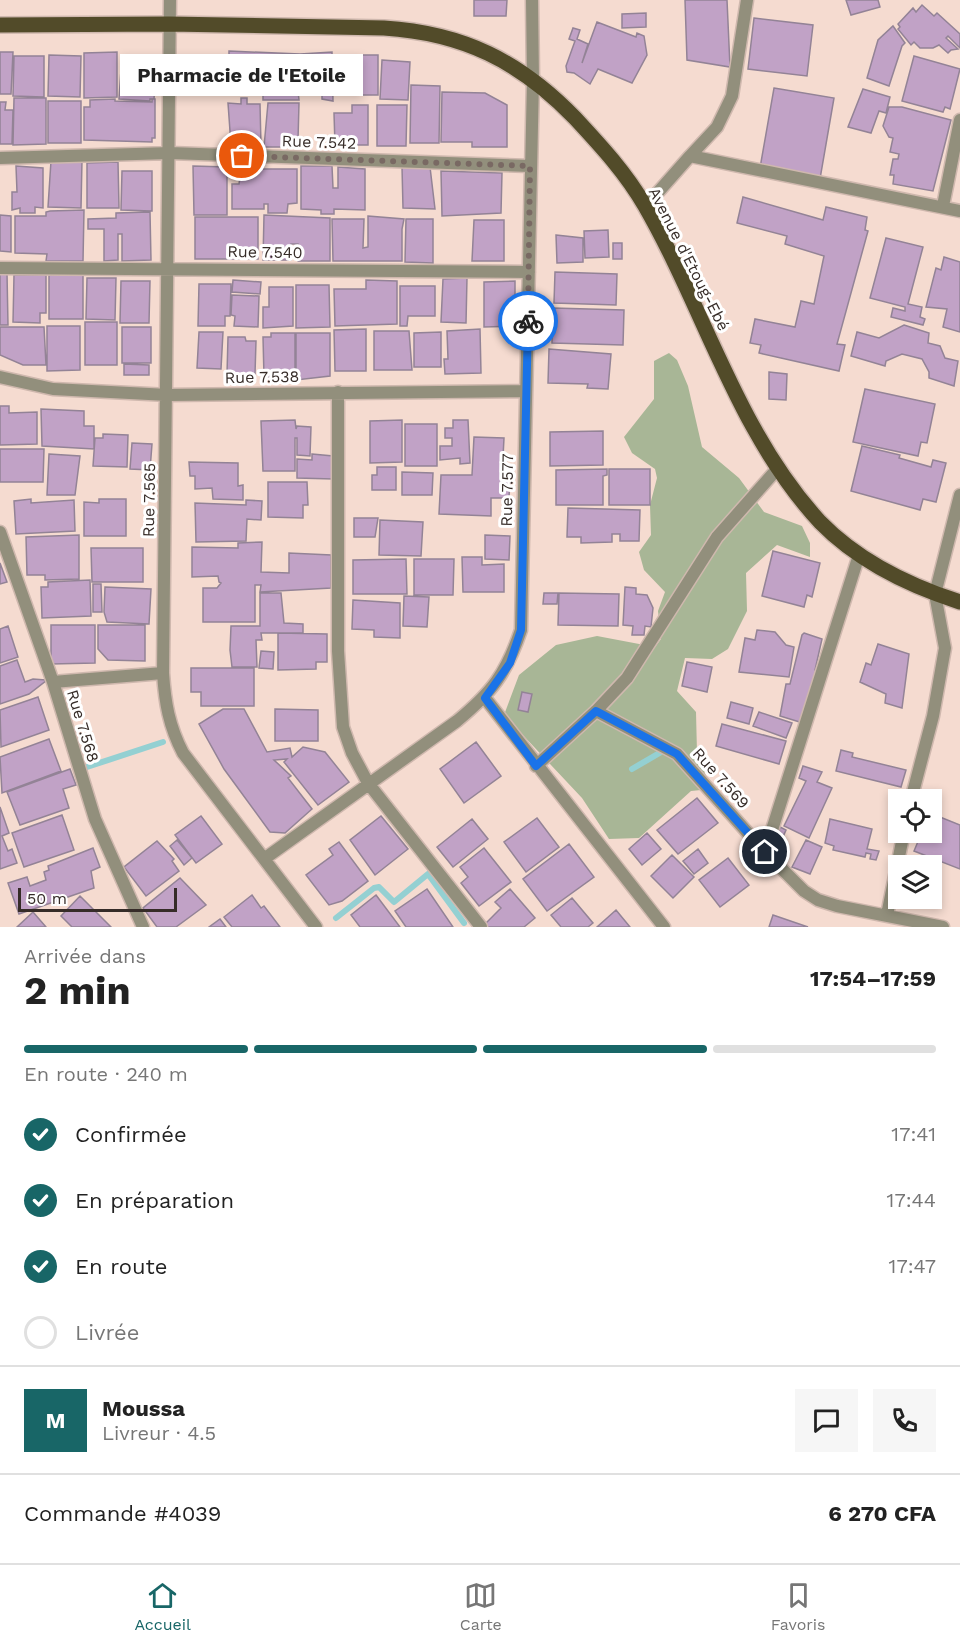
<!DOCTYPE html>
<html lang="fr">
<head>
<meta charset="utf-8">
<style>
	:root { --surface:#fff; --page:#f6f6f6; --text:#222; --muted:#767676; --line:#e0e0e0; --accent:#186667 }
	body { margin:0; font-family:"Work Sans",sans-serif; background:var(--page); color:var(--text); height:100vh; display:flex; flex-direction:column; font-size:22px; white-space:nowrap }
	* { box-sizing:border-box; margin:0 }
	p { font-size:20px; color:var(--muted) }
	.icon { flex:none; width:33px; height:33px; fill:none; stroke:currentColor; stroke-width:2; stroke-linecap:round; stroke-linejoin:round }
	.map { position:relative; height:927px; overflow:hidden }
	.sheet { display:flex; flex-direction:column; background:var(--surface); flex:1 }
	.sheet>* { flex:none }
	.tools { position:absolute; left:888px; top:789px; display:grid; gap:12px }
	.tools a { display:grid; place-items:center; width:54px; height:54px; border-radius:0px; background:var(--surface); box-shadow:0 3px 9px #0003; font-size:30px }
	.scale { position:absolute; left:18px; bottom:15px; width:159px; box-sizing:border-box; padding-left:6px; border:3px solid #362c28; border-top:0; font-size:16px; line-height:21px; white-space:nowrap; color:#362c28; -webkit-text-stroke:4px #fff; paint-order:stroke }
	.pin { position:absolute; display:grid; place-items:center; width:51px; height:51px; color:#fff; margin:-26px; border:3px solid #fff; border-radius:50%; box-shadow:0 2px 6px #0007 }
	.courier { position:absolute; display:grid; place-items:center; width:60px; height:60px; margin:-30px; border:4px solid #1a73e8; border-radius:50%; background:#fff; color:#222; box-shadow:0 2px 8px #0007 }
	.bubble { position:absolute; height:42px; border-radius:0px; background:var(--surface); box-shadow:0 3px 9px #0003; font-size:20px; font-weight:700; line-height:42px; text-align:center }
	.head em { font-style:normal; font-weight:700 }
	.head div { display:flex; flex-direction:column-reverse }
	.head { display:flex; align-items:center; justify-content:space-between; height:102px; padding:0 24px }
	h1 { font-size:39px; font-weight:700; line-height:45px }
	.bar { display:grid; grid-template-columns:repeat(4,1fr); gap:9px 6px; align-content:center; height:72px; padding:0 24px }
	.bar i { height:8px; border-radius:4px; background:var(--line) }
	.bar .on { background:var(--accent) }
	.bar p { grid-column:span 4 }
	.line { display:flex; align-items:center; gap:15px; padding:0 24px; border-top:2px solid var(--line) }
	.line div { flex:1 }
	.round { display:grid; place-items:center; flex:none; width:63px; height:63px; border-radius:0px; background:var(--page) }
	ol { padding:0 24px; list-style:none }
	li { display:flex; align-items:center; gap:18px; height:66px }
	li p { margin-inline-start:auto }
	li .icon { padding:6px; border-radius:50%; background:var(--accent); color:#fff; stroke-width:4 }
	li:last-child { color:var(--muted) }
	li i { width:33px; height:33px; border:3px solid var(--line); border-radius:50% }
	.tabs { display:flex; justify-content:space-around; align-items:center; height:84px; border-top:2px solid var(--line); background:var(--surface); font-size:16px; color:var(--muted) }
	.tabs a { display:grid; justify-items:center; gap:3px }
	.tabs .on { color:var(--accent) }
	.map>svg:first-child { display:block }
	.green { fill:#a8b696 }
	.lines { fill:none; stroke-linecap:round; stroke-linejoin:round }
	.stream { stroke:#94d0d2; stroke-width:6 }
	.building { fill:#c1a2c6; stroke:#938396; stroke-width:1.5 }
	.minor-casing { stroke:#cfb8ae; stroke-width:15 }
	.primary-casing { stroke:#cfb8ae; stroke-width:18 }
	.minor { stroke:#928f7c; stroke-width:12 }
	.primary { stroke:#524b29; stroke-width:15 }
	.done { stroke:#796963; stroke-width:6; stroke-dasharray:0 10.8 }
	.route { stroke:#1a73e8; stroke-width:8 }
	.labels { text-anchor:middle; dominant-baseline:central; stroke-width:6; stroke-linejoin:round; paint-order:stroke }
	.street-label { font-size:16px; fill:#362c28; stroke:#fff }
</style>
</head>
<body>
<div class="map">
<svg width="960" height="927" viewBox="0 0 960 927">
	<rect width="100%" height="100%" fill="#f5dbd0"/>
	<path class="green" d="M669,353L677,360L688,386L702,447L739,478L764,512L802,526L810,543V557L777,545L746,573L747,611L728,649L712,659L685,658L677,691L696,712L697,753L711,789L691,791L639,838L609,839L582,798L504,715L519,675L556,645L597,636L655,647L661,639L658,611L665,592L644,570L639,552L651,535L650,505L657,478L655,469L632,453L624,437L654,399V361Z"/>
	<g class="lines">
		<path class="stream" d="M87,767L163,742
			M632,769L668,748
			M336,918L374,888L379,887L394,902L428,874L464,923"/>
	</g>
	<path class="building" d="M474,0H507L506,16H474Z
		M685,0H727L730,67L687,60Z
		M846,0H878L880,7L851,15Z
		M922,5L934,16L937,13L960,34V48L948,36L946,38L958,49L951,50L948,53L939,45L933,48H920L914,42L911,45L898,29L900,27L898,24L913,8L916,12Z
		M646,13V27L622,28V14Z
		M754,18L813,25L807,76L748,69Z
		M597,22L636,37L637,33L644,36L647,55L632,83L598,69L590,84L574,73L567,72L566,66L575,41L569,39L573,28L580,30L577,39L588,44L582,63Z
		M893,26L905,43L902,46L889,86L867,78L878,40Z
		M229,51L300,54L332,52L333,101L322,99V90L298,91L299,100H263V95L229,94V90H217V72H208V75H194V55H229Z
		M0,52H13L11,94H0Z
		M117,52V97L84,98V53Z
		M49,55L81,56L80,97L48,96Z
		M122,55L157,57L154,99H150V101L119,99Z
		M345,55H378V95H345Z
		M14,56H44V97L13,96Z
		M914,56L960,69L950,109L945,107L943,112L902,101Z
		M382,60L410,62L408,100L380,99Z
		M411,85L440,86L439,143H410Z
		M774,88L834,98L820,179L760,168Z
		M863,89L890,97L886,113L879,111L871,133L848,127Z
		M442,92L485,93L507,105V147H472V142H441Z
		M14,98H46V144L13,145Z
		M241,98H247V104H260L261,146L231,145L228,103L241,104Z
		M115,99V101L152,102V99H155V138H152V142L84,140V107H90V100Z
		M48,101H81V143H48Z
		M0,102H6L5,110H13L12,144H0Z
		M268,103H299L298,140H295V147H264Z
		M352,105H368V145H335L334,113H352Z
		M377,105H407L406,146H377Z
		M889,107H902L951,120L933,191L893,184L894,175H890L893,159H898L899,154L890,152L893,138L889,137L883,126Z
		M82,160L81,208L48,207L51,161Z
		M118,162L119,208H87V163Z
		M16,166L43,168V208L35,207V213H20V208L12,210V192H17Z
		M193,166L227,167V215H194Z
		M301,166H332L333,188H338V167L365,169V210L334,209V214H321V210L301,209Z
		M402,167H430L435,209L403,208Z
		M241,169H297V203L288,204L287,213H268V204H264V209H232V184H239Z
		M122,171H152V211L121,210Z
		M441,171L502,173L501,213L442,216Z
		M743,197L823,220L826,207L867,217L865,230L868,231L837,344L845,345L839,371L759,353L761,345L750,343L755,319L795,327L801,301L814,304L824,256L785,244L787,236L737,223Z
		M84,210L83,261H46L47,254L15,253V216H46V212L50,211Z
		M150,212L151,260L122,261V234H118V260L104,261V229H88V219L116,218V213Z
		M0,215L11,216V252L0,251Z
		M264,215L330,218V261H298V244H291V260H263Z
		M368,216L404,219L402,229V261H333L332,219H364L363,248L368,247Z
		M195,217H258V259H195Z
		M406,219H433V263L405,262Z
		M474,220H504V261H472Z
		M608,230L609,257L585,258L584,231Z
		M556,235L583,238V262L557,263Z
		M886,238L923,247L908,304L922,307L920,317L925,319L923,325L891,317L893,308L905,311V307L870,298Z
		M613,243H622V259H613Z
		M944,257L960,262V332L943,327L947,309L926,307L936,268L941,270Z
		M555,272L617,274L616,305L554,303Z
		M0,273H7L8,325H0Z
		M14,275H46V313H40V323L13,322Z
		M49,275H83V319H49Z
		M87,278H116L115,320L86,319Z
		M467,278L466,323L441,322L443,279Z
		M233,280L261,282L260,294L232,292Z
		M366,280L397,281V324L335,326L334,289H366Z
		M121,281H150L149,323H120Z
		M515,281V326L484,327V282Z
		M199,284H231L230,316H225V326H198Z
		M296,285H329L330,327L296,328Z
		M400,286H435V316H408L407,326H400Z
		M269,287H293V326L263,328V307H269Z
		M232,295L259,296L258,327L234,326L235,316L231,315Z
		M553,308L624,310L623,345L552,343Z
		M85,322H117V365H85Z
		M904,325L929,333L928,343L940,346L945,358L958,361L954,386L929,378V372L922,359L902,354L886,361L885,366L851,356L857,332L879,338Z
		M47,326H80V370L47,371Z
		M0,327H44L46,365H23L0,355Z
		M122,327H151V363H122Z
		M366,329V371H335L334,330Z
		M480,329L481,373L445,374L444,359H448L447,331Z
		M374,331H409L412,370H374Z
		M199,332H223L221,369L197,368Z
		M441,332V367H414V333Z
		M271,333H295V377H264L263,337H271Z
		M296,333H330V376L296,380Z
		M228,337H245L246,341H256L255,374H227Z
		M549,349L611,354L608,389L587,388L588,384L548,383Z
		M124,364L149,365V375H124Z
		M769,372L787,374L786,400L769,399Z
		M865,389L935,404L927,443L921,442L918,456L853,442Z
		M0,406H9V413L37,412V444L0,445Z
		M41,409L84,411V426H94V449L42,446Z
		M295,420L296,429L297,426L311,427L310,456L297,455V438H295V471H263L261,421Z
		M402,420V462L370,463V421Z
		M453,420H468L470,463L460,464V458L440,460V446H452V438H445V428H453Z
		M405,424H437V466H405Z
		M603,431V465L550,466V432Z
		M103,434L128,435L127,467L93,466L95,438H103Z
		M474,437L504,438L502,476H510L509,498H491V516L439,514L441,475H472Z
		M132,443L152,444L150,470L130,469Z
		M862,446L900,455L899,458L931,467L933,460L946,463L936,502L923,499L920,510L851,491Z
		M0,449H44L43,482H0Z
		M49,454L80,456L75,495H47Z
		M312,454L333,456V479L297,478V459L312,460Z
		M189,462L238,463V486L243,485V500L213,499L212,488L195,489V476H190Z
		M377,467H396V490H372V475H377Z
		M607,469V475L603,476V505H556V470Z
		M609,469H650V505H609Z
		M402,472L433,473L432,495H402Z
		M268,482H307L308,505H303V518L268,517Z
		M31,499V503L74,500L75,531L16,534L14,501Z
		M99,499H126V536H84V502L99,503Z
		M246,500L262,501L261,520L247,519L246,541L196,542L195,503L246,505Z
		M568,508L640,510L639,541H620V534H612V542L581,543V537H567Z
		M354,518H378L375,537H354Z
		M380,520L423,522L421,556L379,555Z
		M79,535V579L45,580V575H27L26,537Z
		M485,535L510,536L509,560L485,559Z
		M262,542L261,572L289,573V553L331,555V588L260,592L261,585H255V622H203V588H217L221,583L219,582L218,576L192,577V547L238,548V543Z
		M91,548H143V582H92Z
		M773,551L820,563L812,597L807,595L804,607L762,596Z
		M462,557H482V565L504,564V592H463Z
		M406,559L407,594H353V560Z
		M414,559H454L453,595H414Z
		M0,563L7,582L0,584Z
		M90,580L91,616L42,618L41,587H48V582Z
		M93,584H101L102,612H93Z
		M105,587L151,589L149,624L107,622L104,612Z
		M625,587L636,588V594L647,595L653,608L651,627L645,626L644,635H632L633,626L623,625Z
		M260,593H281L284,623L303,624V633H261L262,640H256L257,667H232L230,650L231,626H260Z
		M544,593H558L557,604H543Z
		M559,593L619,594L618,626L558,625Z
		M404,596L429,597L427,627L403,626Z
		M353,600L400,603V638L374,637V630L352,629Z
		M51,625H95V663L51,664Z
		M98,625H145V661L108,660L98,649Z
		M8,626L18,657L0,663V629Z
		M757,630L775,632L786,645L794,647L789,677L739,672L745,638L755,640Z
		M278,633L327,634V662H316V669L278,670Z
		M804,633L822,639L815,670L818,671L803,723L780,716L786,684H790L802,635Z
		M878,644L909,654L902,708L885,703L886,694L860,682L866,663L871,665Z
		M261,651L274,652L273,669L259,668Z
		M17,660L25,682L33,679L47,680L29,694L0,704V666Z
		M687,662L712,667L707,692L682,686Z
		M191,668H254V706H201V692H191Z
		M522,692L532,694L528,712L518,710Z
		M38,697L49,730L1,747L0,710Z
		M731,702L753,708L749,724L727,718Z
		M223,709H244L267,752L290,748L292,757L303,747L325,752L349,782L318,805L284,762L287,759L274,760L291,776L288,778L312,809L285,833L270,832L224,769L199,724Z
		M275,709L318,710V741H275Z
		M759,712L792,723L786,738L753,726Z
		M722,724L786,741L779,764L716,746Z
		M49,739L61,771L2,793L0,757Z
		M476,742L501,776L464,803L440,769Z
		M841,750L853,753L852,757L906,770L901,787L836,771Z
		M803,766L822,772L817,782L832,788L809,838L784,826L806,781L799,778Z
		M70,769L76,785L63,789L69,808L20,825L7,792Z
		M697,798L718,823L678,854L657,830Z
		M0,807L9,833L2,836L8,851L12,849L17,863L0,869Z
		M62,815L74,850L24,867L12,833Z
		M935,815L960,825V869L914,851L922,832H932Z
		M201,816L222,844L196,863L175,835Z
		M381,816L408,849L375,875L350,840Z
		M537,818L559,847L526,872L504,842Z
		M472,819L488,839L453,867L437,847Z
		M830,819L872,829L867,849L879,851L876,860L870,859L871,854L866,853L865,857L833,850L834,846L825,843Z
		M780,827L786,830L782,839L775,836Z
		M647,833L661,849L642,865L629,849Z
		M177,840L192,858L184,865L170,846Z
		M806,840L822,847L810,874L792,867Z
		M157,841L174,859L172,861L179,871L146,896L124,867Z
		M339,842L368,881L342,901L329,905L306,875L333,855L329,849Z
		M569,844L594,877L547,911L523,879Z
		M93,848L100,867L91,871L94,888L19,914L8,883L27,877L30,886L46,880L44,872L49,870L48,866Z
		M484,848L511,882L479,906L461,883L468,877L460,867Z
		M698,849L708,863L694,874L683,861Z
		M672,855L694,877L673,898L651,876Z
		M728,858L749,885L720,907L699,880Z
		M180,878L206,905L176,927H157L143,908Z
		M427,889L453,927H406L395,911Z
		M510,889L535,918L524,927H487L485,924L501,908L495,902Z
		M252,895L261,908L264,906L280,927H232L224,917Z
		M376,895L400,927H360L351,915Z
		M80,896L111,927H72L61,916Z
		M572,898L593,923L588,927H561L551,915Z
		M616,910L630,927H597Z
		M33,912L46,927H17Z
		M773,915L808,927H769Z
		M220,919L226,927H209Z"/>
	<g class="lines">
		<g class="minor-casing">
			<path id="minor" d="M170,0L163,673C165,703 169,726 183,753L316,927
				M690,156L717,127L732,96L747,0
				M0,158L170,153L530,166
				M943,206L960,120
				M645,207L690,156L960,211
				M0,268L529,272
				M0,377L53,389L168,395L526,391
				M338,392V651L343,727L352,753L368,783L481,927
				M0,532L53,682L95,819L143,927
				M53,682L163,673
				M485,698L664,927
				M596,711L677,754L765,852L804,891L818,900L837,906L943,927
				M536,766L596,711L627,678L717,537L778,468
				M911,800L933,716L945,648L935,594L960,495
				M765,852L859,555
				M264,859L457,721C492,692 506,674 521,630L533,80L532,0
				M887,915L904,832"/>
		</g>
		<g class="primary-casing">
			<path id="primary" d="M0,25L169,24L384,28C463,33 520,61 575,118C601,146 626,173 645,206C705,310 737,432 820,522C857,560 910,586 960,602"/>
		</g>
		<use href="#minor" class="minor"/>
		<use href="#primary" class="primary"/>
	</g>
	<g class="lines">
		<path class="done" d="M242,156L530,166L528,321"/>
		<path class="route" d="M528,321L521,630L510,663L485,698L536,766L596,711L677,754L765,852"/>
	</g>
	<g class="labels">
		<g class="street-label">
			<text transform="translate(319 142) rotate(2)">Rue 7.542</text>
			<text transform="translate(265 252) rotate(1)">Rue 7.540</text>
			<text transform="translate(689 259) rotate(63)">Avenue d'Etoug-Ebé</text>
			<text transform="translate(262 377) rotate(-1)">Rue 7.538</text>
			<text transform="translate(507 490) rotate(-89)">Rue 7.577</text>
			<text transform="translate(149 500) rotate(-89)">Rue 7.565</text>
			<text transform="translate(83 726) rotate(73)">Rue 7.568</text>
			<text transform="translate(721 778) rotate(48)">Rue 7.569</text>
		</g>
	</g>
</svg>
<div class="tools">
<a><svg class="icon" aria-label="locate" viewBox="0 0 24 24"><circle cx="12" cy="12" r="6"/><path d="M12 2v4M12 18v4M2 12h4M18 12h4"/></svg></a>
<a><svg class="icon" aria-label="layers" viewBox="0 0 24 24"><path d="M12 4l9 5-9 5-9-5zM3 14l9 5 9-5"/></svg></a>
</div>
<div class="scale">50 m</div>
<div class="pin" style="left:242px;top:156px;background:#ea580c"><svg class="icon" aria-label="bag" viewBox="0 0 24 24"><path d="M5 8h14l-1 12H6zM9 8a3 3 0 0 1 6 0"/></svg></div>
<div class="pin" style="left:765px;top:852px;background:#1f2937"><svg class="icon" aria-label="home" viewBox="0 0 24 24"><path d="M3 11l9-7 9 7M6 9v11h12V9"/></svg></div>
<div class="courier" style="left:528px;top:321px"><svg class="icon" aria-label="bike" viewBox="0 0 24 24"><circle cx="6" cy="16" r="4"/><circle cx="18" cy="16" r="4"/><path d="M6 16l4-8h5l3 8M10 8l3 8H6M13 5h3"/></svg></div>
<div class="bubble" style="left:120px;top:54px;width:243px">Pharmacie de l'Etoile</div>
</div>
<section class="sheet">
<div class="head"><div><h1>2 min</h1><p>Arrivée dans</p></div><em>17:54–17:59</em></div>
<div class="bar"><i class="on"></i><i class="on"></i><i class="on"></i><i></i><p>En route · 240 m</p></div>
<ol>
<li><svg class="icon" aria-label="check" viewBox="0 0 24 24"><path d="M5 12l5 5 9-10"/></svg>Confirmée<p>17:41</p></li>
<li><svg class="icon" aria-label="check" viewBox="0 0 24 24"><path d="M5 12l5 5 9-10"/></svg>En préparation<p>17:44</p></li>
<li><svg class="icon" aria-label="check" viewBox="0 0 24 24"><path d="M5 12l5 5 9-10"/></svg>En route<p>17:47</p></li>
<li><i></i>Livrée</li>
</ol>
<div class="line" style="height:108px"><b class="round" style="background:var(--accent);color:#fff">M</b><div><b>Moussa</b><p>Livreur · 4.5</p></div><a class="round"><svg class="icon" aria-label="chat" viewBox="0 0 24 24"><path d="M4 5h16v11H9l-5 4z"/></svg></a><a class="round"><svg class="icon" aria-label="phone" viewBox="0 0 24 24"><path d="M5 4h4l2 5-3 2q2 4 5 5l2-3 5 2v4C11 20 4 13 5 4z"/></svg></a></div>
<div class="line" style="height:78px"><div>Commande #4039</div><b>6 270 CFA</b></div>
</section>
<nav class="tabs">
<a class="on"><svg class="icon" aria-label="home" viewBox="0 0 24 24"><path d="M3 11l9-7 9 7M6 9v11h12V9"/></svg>Accueil</a>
<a><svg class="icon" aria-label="map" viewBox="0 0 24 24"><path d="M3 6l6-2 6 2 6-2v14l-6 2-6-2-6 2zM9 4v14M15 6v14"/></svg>Carte</a>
<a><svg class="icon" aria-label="saved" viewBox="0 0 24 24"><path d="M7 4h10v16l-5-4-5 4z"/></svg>Favoris</a>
</nav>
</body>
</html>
